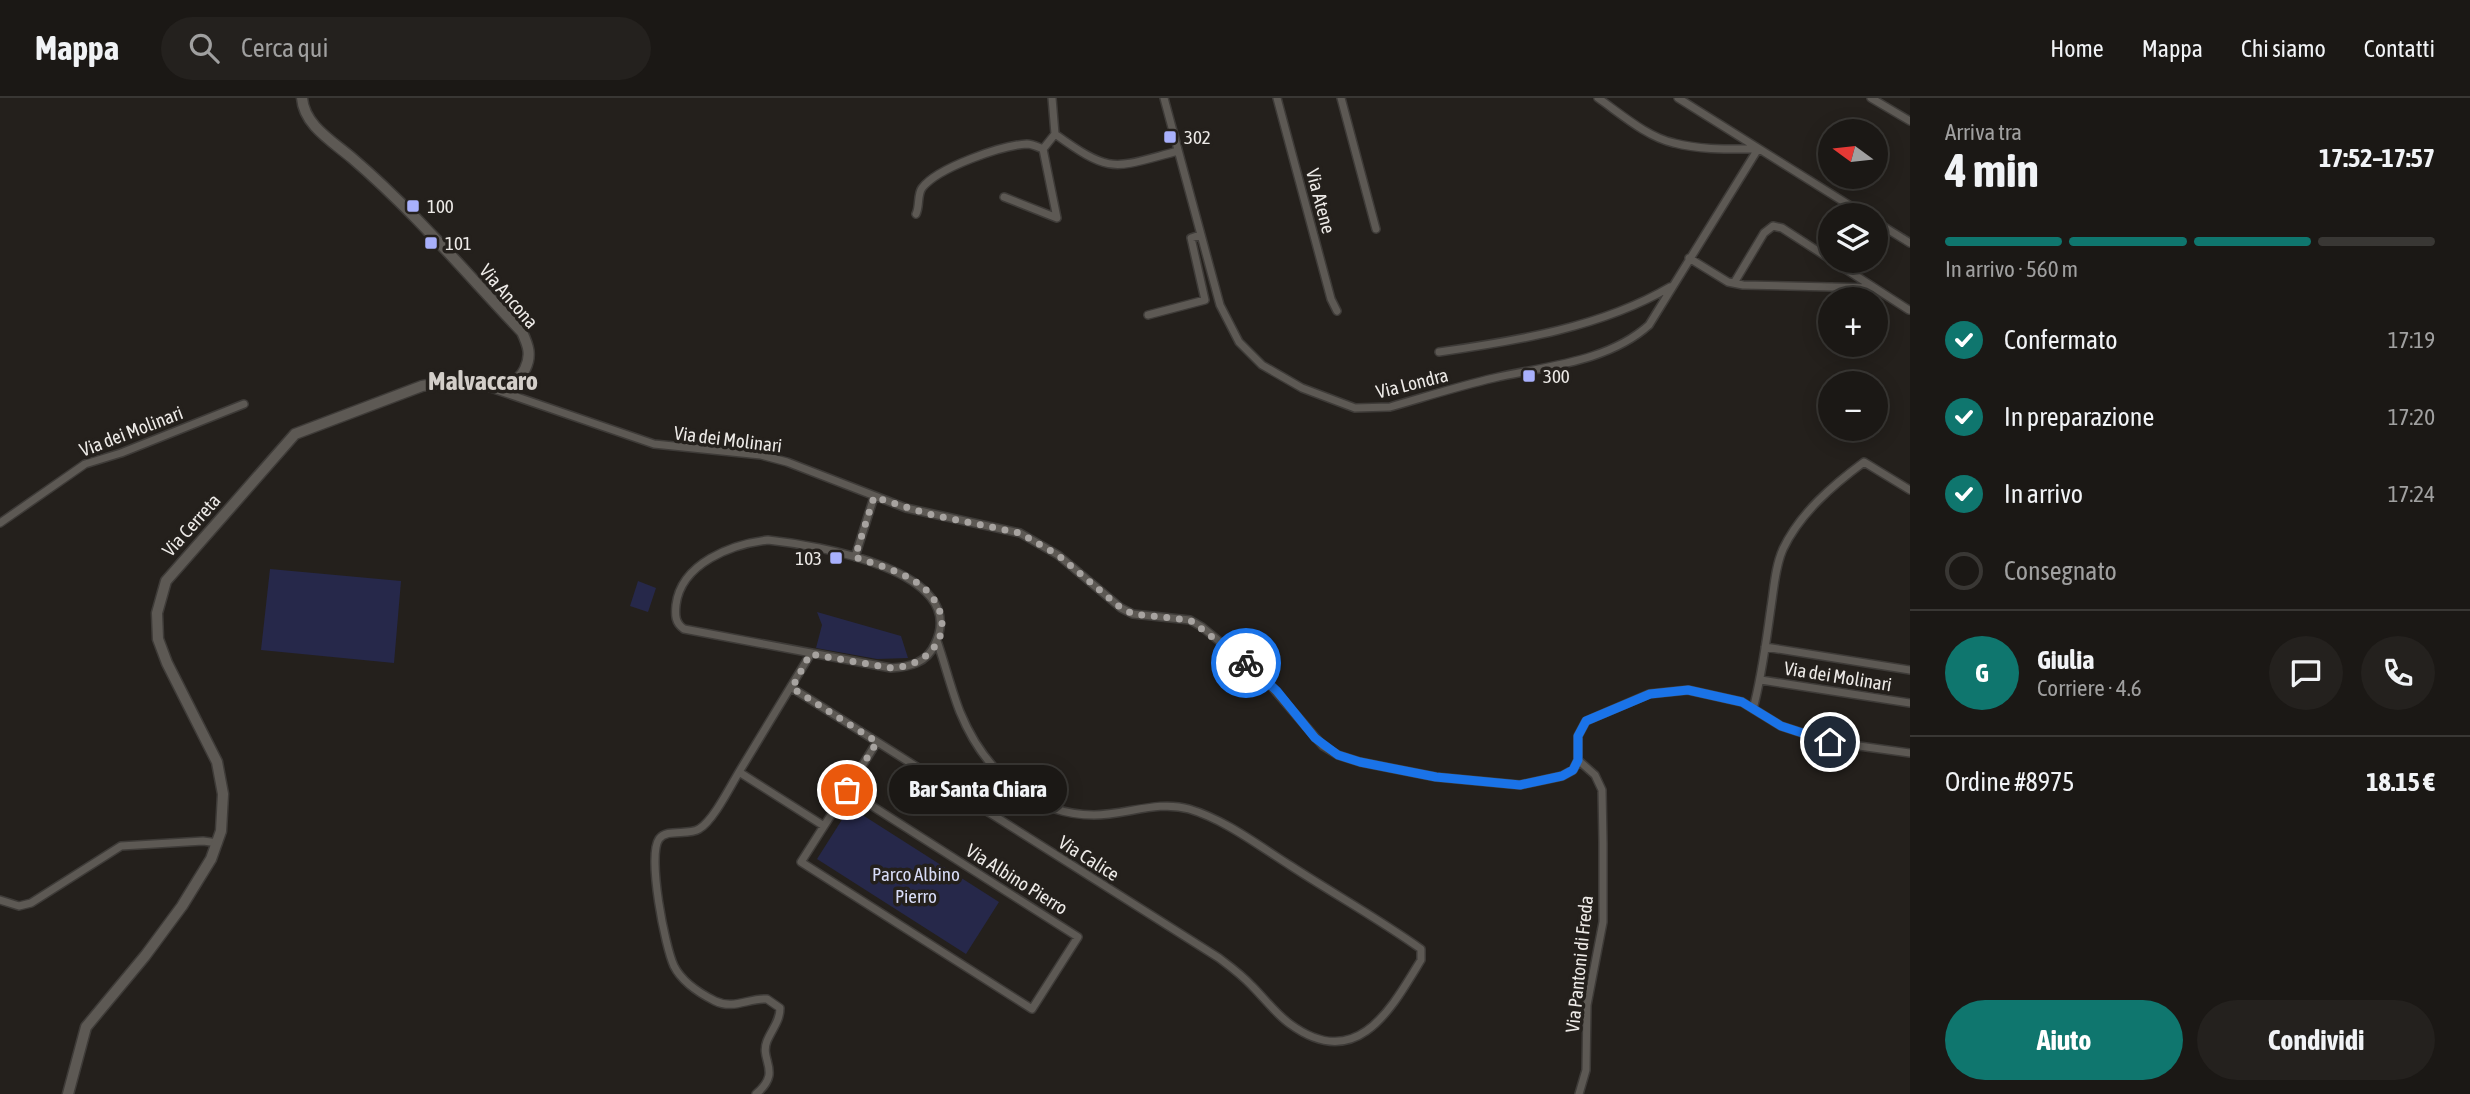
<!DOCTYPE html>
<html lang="it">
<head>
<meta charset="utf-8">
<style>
	:root { --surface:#1b1815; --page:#24211e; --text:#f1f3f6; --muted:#a0a0a0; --line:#393734; --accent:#0f766e }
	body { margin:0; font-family:"Asap Condensed",sans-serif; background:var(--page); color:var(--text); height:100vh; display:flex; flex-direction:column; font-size:26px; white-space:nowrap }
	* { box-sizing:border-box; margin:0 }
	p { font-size:23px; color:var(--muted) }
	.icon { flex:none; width:38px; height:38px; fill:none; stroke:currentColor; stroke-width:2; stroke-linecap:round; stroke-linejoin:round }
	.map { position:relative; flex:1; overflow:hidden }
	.sheet { display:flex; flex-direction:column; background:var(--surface); width:560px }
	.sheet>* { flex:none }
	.needle { width:46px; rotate:285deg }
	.fabs { position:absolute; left:1818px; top:21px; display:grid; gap:14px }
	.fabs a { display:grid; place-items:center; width:70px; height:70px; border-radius:50%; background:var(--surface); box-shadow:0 4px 18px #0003,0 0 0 2px var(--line); font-size:35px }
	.pin { position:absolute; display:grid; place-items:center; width:60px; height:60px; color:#fff; margin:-30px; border:4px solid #fff; border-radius:50%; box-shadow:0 2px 7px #0007 }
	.courier { position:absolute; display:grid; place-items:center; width:70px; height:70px; margin:-35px; border:5px solid #1a73e8; border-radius:50%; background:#fff; color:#222; box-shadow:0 2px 9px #0007 }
	.bubble { position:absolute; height:49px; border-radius:24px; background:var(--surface); box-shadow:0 4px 18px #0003,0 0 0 2px var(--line); font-size:23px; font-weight:700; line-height:49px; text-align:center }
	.head em { font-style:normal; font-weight:700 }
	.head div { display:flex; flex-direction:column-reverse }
	.head { display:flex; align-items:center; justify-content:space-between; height:119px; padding:0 35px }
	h1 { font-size:46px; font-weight:700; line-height:52px }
	.bar { display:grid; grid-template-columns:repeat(4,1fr); gap:10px 7px; align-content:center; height:84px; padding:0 35px }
	.bar i { height:9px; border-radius:5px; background:var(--line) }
	.bar .current { background:var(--accent) }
	.bar p { grid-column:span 4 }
	.line { display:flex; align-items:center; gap:18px; padding:0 35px; border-top:2px solid var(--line) }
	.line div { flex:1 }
	.round { display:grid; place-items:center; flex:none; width:74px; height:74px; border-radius:37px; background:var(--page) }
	ol { padding:0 35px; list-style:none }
	li { display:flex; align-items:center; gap:21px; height:77px }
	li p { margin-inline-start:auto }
	li .icon { padding:7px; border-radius:50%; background:var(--accent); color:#fff; stroke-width:4 }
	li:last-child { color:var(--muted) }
	li i { width:38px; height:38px; border:4px solid var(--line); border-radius:50% }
	.cta { display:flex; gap:14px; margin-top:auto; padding:14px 35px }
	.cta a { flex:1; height:80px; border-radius:42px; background:var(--accent); color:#fff; font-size:28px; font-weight:700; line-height:80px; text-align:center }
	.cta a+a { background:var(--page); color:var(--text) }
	header { display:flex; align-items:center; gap:42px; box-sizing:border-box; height:98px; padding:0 35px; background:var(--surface); border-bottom:2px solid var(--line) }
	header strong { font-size:33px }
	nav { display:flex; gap:38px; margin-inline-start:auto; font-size:24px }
	.search { width:490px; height:63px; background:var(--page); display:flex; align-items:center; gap:18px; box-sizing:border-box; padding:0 24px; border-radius:38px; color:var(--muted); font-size:26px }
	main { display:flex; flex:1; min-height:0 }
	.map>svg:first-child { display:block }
	.green { fill:#26284a }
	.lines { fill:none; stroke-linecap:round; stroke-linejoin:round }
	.street-casing { stroke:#3e3b38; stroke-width:10 }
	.secondary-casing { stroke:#3e3b38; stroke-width:13 }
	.street { stroke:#5d5954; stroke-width:7 }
	.secondary { stroke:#5d5954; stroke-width:10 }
	.done { stroke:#a7a3a0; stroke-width:7; stroke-dasharray:0 12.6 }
	.route { stroke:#1a73e8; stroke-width:9 }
	.poi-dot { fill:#a8b0fc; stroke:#24201c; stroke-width:2.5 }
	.labels { text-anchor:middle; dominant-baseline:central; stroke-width:7; stroke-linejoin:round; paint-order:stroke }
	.poi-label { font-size:19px; fill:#edeae7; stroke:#24201c; text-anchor:start }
	.street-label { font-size:19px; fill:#edeae7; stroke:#24201c }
	.park-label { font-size:19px; fill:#d8dcf7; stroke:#24201c }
	.district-label { font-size:26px; font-weight:bold; fill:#d3cec9; stroke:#24201c }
</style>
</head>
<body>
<header>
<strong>Mappa</strong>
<div class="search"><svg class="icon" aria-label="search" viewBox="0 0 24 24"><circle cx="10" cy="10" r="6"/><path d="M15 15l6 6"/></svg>Cerca qui</div>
<nav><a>Home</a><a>Mappa</a><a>Chi siamo</a><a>Contatti</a></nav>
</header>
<main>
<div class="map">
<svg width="1910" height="996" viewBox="0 0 1910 996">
	<rect width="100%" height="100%" fill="#24201c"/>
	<path class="green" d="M270,471L401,483L394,565L261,552Z
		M638,483L656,490L648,514L630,508Z
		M817,514L901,538L908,560L877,561L816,550L822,527Z
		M850,709L999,804L966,856L817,761Z"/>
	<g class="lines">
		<g class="street-casing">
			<path id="street" d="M1052,0L1055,36
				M1164,0L1220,207L1239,244L1262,267L1302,290L1355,310L1390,309C1425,299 1459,288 1494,280C1546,268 1608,264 1649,227L1758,51
				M1277,0L1331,201L1337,213
				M1341,0L1376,131
				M1598,0C1621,16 1647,39 1674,45C1701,52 1730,51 1757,51
				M1678,0L1865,117
				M1871,0L1910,23
				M1055,36C1112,77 1113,70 1178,53
				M1004,99L1057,120L1043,51L1055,36
				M916,116C920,108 917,97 922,90C937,70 1002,47 1027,46C1032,46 1038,49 1043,51
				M1876,124L1910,145
				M1689,160L1728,184L1743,187L1874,190
				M1833,163L1909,212
				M1734,185L1764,135L1773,128L1782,130L1830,161
				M1148,217L1205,202L1191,140L1200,137
				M1439,254C1516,243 1602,229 1670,189
				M488,289L654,346L761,357L787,364L906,410L1020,435L1058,457L1121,510L1133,516L1190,522L1202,529L1264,580L1323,648L1338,657L1360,664L1436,679L1520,687L1562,678L1573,672L1578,662V638L1586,623L1649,596L1688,592L1742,604L1781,628L1830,644L1910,655
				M0,425L85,366L121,355L244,306
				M768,442C815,447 971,472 935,546C927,565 909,569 891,570L684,531C675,525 675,517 676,507C681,465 732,446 768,442Z
				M855,459L874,399
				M1765,549L1910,572
				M810,557L739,674L824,728
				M1761,582L1910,605
				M792,590L1219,860C1231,869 1242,877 1252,888C1265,901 1276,916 1290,926C1357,975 1391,911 1421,862V851C1379,821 1334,796 1291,768C1259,748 1226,722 1189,711C1158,702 1126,717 1094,717C1030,717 983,670 960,614C951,591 945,566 937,543
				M1753,611C1762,578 1766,544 1771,509C1774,490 1775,469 1783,451C1800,415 1833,387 1864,364L1910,392
				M1578,662L1595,677L1602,692L1603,745V824L1587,907L1586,972L1579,996
				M739,674C730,689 713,723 699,731C688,738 667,730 659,741C647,758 665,849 674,868C682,884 699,895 715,903C734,912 748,900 767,901L780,910C780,923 772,931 767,943C759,963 783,973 756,996
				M847,692L1078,839L1032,911L801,764Z
				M847,692L877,644
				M0,802L19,808L31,805L121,748L203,743L218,745"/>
		</g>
		<g class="secondary-casing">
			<path id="secondary" d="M68,996L86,929L145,858L182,808L211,761L221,733L223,696L217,664L167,565L158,541L157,515L166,483L295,336L422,288C437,285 451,283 466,284C487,286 514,294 525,271C532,257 528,247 522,234C466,175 414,113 352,60C332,43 304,27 302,0"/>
		</g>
		<use href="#street" class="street"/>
		<use href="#secondary" class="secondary"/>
	</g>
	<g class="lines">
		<path class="done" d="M847,692L877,644L792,590L810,556L891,570C933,568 959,530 929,495C911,475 879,468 855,459L874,399L928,416L1020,435L1058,457L1121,510L1133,516L1190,522L1246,565"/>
		<path class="route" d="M1246,565L1277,593L1315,640L1338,657L1360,664L1436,679L1520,687L1562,678L1573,672L1578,662V638L1586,623L1650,596L1688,592L1742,604L1781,628L1830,644"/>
	</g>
	<g class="poi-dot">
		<rect x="1163" y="32" width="14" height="14" rx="3.5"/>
		<rect x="406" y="101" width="14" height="14" rx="3.5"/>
		<rect x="424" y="138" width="14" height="14" rx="3.5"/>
		<rect x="1522" y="271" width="14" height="14" rx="3.5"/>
		<rect x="829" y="453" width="14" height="14" rx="3.5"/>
	</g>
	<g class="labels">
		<g class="poi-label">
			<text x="1184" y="39">302</text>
			<text x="427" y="108">100</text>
			<text x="445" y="145">101</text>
			<text x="1543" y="278">300</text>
			<text x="822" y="460" text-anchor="end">103</text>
		</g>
		<g class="street-label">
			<text transform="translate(1321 103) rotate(75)">Via Atene</text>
			<text transform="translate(509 198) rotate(49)">Via Ancona</text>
			<text transform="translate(1412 285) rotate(-14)">Via Londra</text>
			<text transform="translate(131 333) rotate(-21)">Via dei Molinari</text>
			<text transform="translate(728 341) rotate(7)">Via dei Molinari</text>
			<text transform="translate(191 427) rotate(-48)">Via Cerreta</text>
			<text transform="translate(1838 578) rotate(9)">Via dei Molinari</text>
			<text transform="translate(1089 760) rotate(32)">Via Calice</text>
			<text transform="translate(1017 781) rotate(32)">Via Albino Pierro</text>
			<text transform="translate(1579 866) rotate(-84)">Via Pantoni di Freda</text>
		</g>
		<g class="park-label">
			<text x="916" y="776">Parco Albino<tspan x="916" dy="22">Pierro</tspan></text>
		</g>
		<g class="district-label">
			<text x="483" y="283">Malvaccaro</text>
		</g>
	</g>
</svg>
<div class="fabs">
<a><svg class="needle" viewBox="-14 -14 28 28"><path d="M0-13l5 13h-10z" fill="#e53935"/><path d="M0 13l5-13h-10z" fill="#a0a0a0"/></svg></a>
<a><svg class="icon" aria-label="layers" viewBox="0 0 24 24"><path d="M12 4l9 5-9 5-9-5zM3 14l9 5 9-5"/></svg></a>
<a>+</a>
<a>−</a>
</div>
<div class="pin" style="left:847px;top:692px;background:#ea580c"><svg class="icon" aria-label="bag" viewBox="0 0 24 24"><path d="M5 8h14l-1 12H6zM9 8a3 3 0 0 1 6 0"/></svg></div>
<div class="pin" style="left:1830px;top:644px;background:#1f2937"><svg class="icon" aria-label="home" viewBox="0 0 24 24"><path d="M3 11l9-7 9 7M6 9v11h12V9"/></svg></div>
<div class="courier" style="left:1246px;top:565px"><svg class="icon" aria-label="bike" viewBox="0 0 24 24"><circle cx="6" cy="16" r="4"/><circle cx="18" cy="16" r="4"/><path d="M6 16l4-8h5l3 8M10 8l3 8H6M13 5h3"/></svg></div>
<div class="bubble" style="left:889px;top:667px;width:178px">Bar Santa Chiara</div>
</div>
<section class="sheet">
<div class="head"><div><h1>4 min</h1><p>Arriva tra</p></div><em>17:52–17:57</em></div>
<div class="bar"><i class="current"></i><i class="current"></i><i class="current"></i><i></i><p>In arrivo · 560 m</p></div>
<ol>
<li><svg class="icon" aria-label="check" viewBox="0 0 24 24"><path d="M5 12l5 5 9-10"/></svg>Confermato<p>17:19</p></li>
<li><svg class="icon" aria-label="check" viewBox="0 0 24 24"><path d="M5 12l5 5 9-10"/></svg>In preparazione<p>17:20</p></li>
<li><svg class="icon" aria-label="check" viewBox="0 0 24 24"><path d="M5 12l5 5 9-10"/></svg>In arrivo<p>17:24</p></li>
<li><i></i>Consegnato</li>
</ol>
<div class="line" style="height:126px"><b class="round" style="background:var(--accent);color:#fff">G</b><div><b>Giulia</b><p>Corriere · 4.6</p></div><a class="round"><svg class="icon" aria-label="chat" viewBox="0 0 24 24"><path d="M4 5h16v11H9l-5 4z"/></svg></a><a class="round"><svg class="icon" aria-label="phone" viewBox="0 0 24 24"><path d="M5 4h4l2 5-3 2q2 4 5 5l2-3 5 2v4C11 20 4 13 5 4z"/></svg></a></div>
<div class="line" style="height:91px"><div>Ordine #8975</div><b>18.15 €</b></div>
<div class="cta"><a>Aiuto</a><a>Condividi</a></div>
</section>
</main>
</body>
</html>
